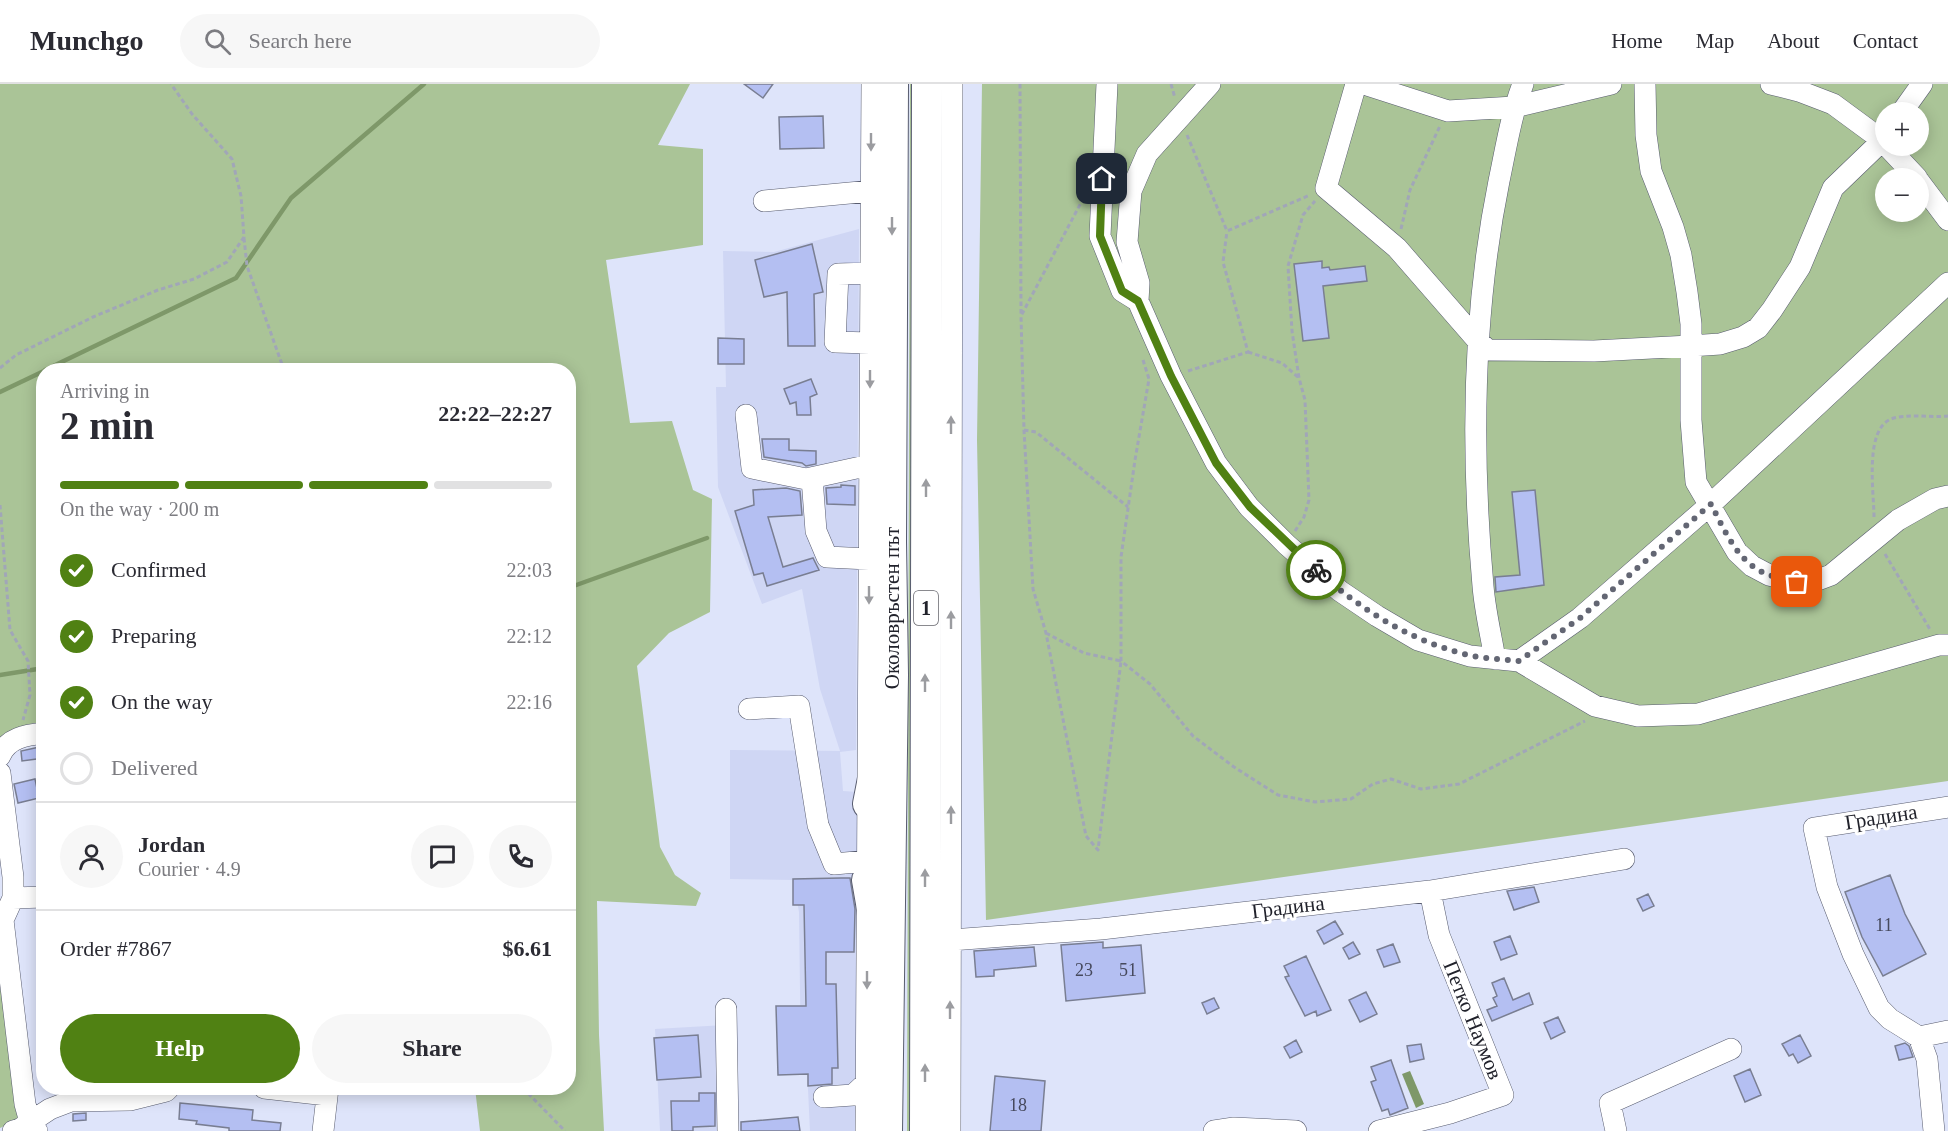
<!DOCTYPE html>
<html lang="en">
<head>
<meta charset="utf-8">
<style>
	:root { --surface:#fff; --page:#f7f7f7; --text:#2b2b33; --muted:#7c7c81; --line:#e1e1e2; --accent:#508113 }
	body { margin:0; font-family:Georgia,serif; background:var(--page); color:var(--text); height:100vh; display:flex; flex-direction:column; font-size:22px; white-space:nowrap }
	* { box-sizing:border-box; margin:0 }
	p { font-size:20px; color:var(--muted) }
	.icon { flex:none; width:33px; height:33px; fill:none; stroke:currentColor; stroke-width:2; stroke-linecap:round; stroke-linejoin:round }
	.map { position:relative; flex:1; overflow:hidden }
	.sheet { position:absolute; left:36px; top:279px; width:540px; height:732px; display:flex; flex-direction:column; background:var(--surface); border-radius:24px; box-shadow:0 3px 15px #0003 }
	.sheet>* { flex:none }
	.buttons { position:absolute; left:1875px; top:18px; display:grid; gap:12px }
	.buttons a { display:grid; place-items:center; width:54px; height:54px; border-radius:50%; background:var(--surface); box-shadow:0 3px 15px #0003; font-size:30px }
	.pin { position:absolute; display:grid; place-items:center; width:51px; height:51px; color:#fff; margin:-26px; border-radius:12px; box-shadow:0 3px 9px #0006 }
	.courier { position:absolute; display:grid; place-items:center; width:60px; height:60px; margin:-30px; border:4px solid #508113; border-radius:50%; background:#fff; color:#222; box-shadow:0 2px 8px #0007 }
	.headline em { font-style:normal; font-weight:700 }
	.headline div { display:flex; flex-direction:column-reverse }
	.headline { display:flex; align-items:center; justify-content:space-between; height:102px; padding:0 24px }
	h1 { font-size:39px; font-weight:700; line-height:45px }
	.bar { display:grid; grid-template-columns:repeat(4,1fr); gap:9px 6px; align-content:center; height:72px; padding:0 24px }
	.bar i { height:8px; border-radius:4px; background:var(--line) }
	.bar .selected { background:var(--accent) }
	.bar p { grid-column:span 4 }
	.line { display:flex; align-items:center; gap:15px; padding:0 24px; border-top:2px solid var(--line) }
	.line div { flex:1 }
	.round { display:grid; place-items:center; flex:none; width:63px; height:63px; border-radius:32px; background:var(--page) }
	ol { padding:0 24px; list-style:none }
	li { display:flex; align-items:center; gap:18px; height:66px }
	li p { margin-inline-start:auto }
	li .icon { padding:6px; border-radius:50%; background:var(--accent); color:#fff; stroke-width:4 }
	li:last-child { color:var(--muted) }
	li i { width:33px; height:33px; border:3px solid var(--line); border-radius:50% }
	.button { display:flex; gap:12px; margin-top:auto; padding:12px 24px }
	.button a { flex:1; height:69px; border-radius:36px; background:var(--accent); color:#fff; font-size:24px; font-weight:700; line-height:69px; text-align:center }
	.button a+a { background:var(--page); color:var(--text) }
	header { display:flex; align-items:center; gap:36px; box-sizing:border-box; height:84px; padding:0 30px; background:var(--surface); border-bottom:2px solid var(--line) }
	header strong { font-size:28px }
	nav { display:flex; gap:33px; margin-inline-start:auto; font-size:21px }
	.search { width:420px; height:54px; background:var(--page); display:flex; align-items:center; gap:15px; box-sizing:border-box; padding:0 21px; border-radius:33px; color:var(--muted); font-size:22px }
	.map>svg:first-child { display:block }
	.built { fill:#cfd6f4 }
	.green { fill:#aac497; fill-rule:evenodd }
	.water { fill:#7e9869 }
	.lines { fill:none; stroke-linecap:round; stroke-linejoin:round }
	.stream { stroke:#7e9869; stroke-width:4.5 }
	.building { fill:#b4bff2; stroke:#797e92; stroke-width:1.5 }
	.minor-casing { stroke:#585c6f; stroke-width:22 }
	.highway-casing { stroke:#585c6f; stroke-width:32 }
	.path { stroke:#a1a6b8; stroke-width:3; stroke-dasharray:4.5 3; stroke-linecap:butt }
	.minor { stroke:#fff; stroke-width:21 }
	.highway { stroke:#fff; stroke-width:30 }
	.oneway { fill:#9b9ca0 }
	.done { stroke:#636673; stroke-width:6; stroke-dasharray:0 10.8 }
	.route { stroke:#508113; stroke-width:8 }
	.labels { text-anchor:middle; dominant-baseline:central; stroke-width:6; stroke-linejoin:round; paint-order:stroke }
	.number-label { font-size:18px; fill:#46495d }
	.shield { fill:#fff; stroke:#64646b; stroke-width:1.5 }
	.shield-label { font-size:20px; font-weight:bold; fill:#21222b }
	.street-label { font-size:21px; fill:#21222b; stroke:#fff }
</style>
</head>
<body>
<header>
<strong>Munchgo</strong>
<div class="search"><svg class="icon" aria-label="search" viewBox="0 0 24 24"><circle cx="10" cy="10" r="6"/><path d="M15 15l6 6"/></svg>Search here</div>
<nav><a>Home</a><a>Map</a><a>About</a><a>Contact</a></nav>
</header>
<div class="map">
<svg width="1948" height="1047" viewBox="0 0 1948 1047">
	<rect width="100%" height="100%" fill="#dee4fa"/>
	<path class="built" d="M859,145L856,666L840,668L843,707L858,708L857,1047H810L807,984H801L799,828L793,796L730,795V666L840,667L820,605L802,505L762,520L718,403L716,303H726L723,167L774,168Z
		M725,941V1047H660L655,945Z"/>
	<path class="green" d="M0,0H690L658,61L703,65V161L606,176L630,339L672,337L693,406L712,415L710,528L669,549L637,582L660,763L675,791L701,809L696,822L597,817L599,951L604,1047H480L475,1004H568V286H44L43,638L30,640L0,656Z
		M910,0H914L913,1047H907Z
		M982,0H1948V697L986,836L977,356ZM1886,28H1918V62H1886ZM1886,94H1918V128H1886Z
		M0,902L22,1034L0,1044Z"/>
	<path class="water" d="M1410,987L1424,1020L1416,1024L1402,990Z"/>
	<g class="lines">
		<path class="stream" d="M45,286L236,194L291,114L424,0
			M0,308L44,287
			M568,504L707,454
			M0,591L44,584"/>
	</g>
	<path class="building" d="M744,0H773L763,14Z
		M823,32L824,64L780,65L779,33Z
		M812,160L823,208L814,210L815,262H788L787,208L764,213L755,176Z
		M1322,177V184L1329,183L1330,186L1365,182L1367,197L1323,202L1329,254L1303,257L1294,180Z
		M718,254L744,255V280H718Z
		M811,295L817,310L810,313L811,331H797L796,318L790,320L784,305Z
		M762,355H789V366L816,367V380L806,382L802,379L764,373Z
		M841,401L855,402V421L827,420L826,404L841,403Z
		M786,404L800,407L802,431L768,433L783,483L813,474L819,486L767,502L763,489L754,491L735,427L754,421L753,406Z
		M1535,406L1544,501L1496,508L1495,493L1520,491L1512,408Z
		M44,662V674L22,677L21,667Z
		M35,695L39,714L18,719L14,700Z
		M1890,791L1905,830L1926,870L1883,892L1862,853L1845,808Z
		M841,794H850L855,825L854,868H826V900H836L838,984H832V1000L808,1002V990L778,991L776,922H806L804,821H793V795Z
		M1534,803L1539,818L1514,826L1507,807Z
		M1648,810L1654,822L1643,827L1637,815Z
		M1335,837L1343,850L1324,860L1317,847Z
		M1510,852L1517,870L1501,876L1494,858Z
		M1103,858V864L1141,861L1145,909L1066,917L1061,861Z
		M1353,858L1360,870L1349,875L1343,864Z
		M1393,860L1400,878L1384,883L1377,866Z
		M1034,863L1036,882L994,886V892L976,893L974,867Z
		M1306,872L1331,926L1317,932L1316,927L1305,932L1285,893L1289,892L1284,882Z
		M1504,894L1513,916L1529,909L1533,920L1492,937L1487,926L1497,922L1493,914L1497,912L1492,899Z
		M1366,908L1377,930L1360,938L1349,916Z
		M1214,914L1219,924L1207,930L1202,919Z
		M1558,933L1565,948L1551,955L1544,939Z
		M698,951L701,993L657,996L654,954Z
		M1800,951L1811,972L1798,979L1793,970L1789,972L1782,960Z
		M1296,956L1302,968L1290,974L1284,963Z
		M1905,959L1909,962L1913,973L1899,976L1895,962Z
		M1421,960L1424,975L1410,978L1407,962Z
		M1391,976L1408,1024L1390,1031L1388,1025L1382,1027L1371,998L1376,996L1371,983Z
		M1750,985L1761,1011L1745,1018L1734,992Z
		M995,992L1045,997L1041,1047H990Z
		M699,1009H715V1042L693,1043V1047H672L671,1017H699Z
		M180,1019L253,1026L252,1036L281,1039L280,1047H229V1044L196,1040L197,1037L179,1035Z
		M86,1029V1036L73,1037V1030Z
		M798,1033L800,1047H741V1038Z"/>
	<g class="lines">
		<g class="minor-casing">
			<path id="minor" d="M1107,0L1100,152L1122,207L1138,217L1171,292L1216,379L1249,423L1287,461L1340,507L1377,532L1418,556L1470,572L1519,577L1580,534L1711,420L1948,199
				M1356,0L1326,104L1397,164L1478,257L1488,266L1594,267L1690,262L1720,260L1743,253L1758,244L1772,226L1800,183L1833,104L1886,53
				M1364,0L1448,27L1514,23L1611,0
				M1645,0L1646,51L1651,87L1673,143L1681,171L1687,208L1691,240V336L1696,398L1737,468L1752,482L1769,491L1797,498L1815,497L1831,491L1898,436L1935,415L1948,412
				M1771,0L1799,7L1833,20L1886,59
				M1902,28L1922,0
				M1887,62L1917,94
				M1918,96L1948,136
				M764,117L871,107
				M1138,217L1139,199L1127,158L1131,107L1147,70L1210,0
				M870,259L835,258L838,190L871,189
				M746,331L752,384L806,395L870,381
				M812,394L816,447L827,473L869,475
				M1495,575C1491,551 1485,527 1483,502C1471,368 1472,230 1499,97C1506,64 1511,31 1523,0
				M1519,577L1595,622L1638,632L1698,630L1939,561H1948
				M749,625L799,622L818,741L834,780L867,777
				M0,672C7,654 26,651 44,649
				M0,689L13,793V814L3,836L25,1020L30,1038L37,1047
				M13,814L44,813
				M951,856L1101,845L1430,807L1624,775
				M726,925L728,1047
				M1919,953L1948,947
				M264,1004L327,1011
				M824,1013L853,1011L866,999
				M13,1047L20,1045L50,1025L71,1017L130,1016L166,1007L169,1004
				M323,1047L328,1004
				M866,1047L872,0
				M950,1047L952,0
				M1214,1047L1234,1044L1296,1047
				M1379,1047L1450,1029L1503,1011L1439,851L1430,807
				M1616,1047L1610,1019L1731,965
				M1934,1047L1927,975L1919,953L1890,935L1879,924L1853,870L1827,803L1814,744L1948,723"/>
		</g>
		<g class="highway-casing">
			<path id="highway" d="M868,720L877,674
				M867,796L876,848
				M887,1047L893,591L891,458L893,0
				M925,1047L927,0"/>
		</g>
		<path class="path" d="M1020,0L1021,230
			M1171,0L1175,14
			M1187,51L1227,147L1310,111
			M1401,145L1410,106L1440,42
			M244,154L247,182L284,286
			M1248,268L1282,279L1299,294
			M1143,276L1149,295L1135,376L1121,473V577L1150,600L1193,652L1234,683L1278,711L1315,718L1351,715L1373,700L1391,695L1421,705L1459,700L1585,637
			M0,284L16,271L93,233L158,206L194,195L227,178L244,153L241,112L232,75L192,30L171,0
			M1188,287L1248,268L1223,178L1227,147
			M1024,346L1036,348L1128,423
			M0,421L10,546L28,577L30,611L23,636
			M1874,433C1874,409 1864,346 1891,335C1908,329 1930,334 1948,332
			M1295,447L1304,433L1309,416L1305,316L1299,294L1292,247L1288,182L1303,131L1315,117
			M1885,470L1931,547
			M1046,549L1084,569L1121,577L1098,766L1086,752L1046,549L1033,505L1024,346L1021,232L1084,113
			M523,1004L565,1047"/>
		<use href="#minor" class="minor"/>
		<use href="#highway" class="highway"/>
	</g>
	<defs><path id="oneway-solid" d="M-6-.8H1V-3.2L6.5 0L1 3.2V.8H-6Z" transform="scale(1.5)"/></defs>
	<g class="oneway">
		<use href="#oneway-solid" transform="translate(871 58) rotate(90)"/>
		<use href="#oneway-solid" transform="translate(892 142) rotate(90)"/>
		<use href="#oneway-solid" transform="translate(870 295) rotate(90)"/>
		<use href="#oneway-solid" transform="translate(951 341) rotate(-90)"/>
		<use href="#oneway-solid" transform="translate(926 404) rotate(-90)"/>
		<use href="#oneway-solid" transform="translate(869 511) rotate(90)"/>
		<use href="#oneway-solid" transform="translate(951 536) rotate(-90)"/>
		<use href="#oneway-solid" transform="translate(925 599) rotate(-90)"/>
		<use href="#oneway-solid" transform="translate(951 731) rotate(-90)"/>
		<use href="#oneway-solid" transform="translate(925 794) rotate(-90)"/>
		<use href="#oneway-solid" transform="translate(867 896) rotate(90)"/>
		<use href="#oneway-solid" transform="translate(950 926) rotate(-90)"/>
		<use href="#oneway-solid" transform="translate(925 989) rotate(-90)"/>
	</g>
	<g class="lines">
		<path class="done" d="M1316,486C1362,526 1408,556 1468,571C1484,575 1502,575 1519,577L1580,534L1711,420C1725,447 1738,480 1769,491C1778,494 1788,496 1797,498"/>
		<path class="route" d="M1102,95L1100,152L1122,207L1138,217L1171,292L1216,379L1250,423L1316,486"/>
	</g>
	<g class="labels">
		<g class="number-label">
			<text x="1884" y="841">11</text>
			<text x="1084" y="886">23</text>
			<text x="1128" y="886">51</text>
			<text x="1018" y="1021">18</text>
		</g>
		<rect class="shield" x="914" y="507" width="24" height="34" rx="4.5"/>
		<g class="shield-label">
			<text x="926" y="524">1</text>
		</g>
		<g class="street-label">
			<text transform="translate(892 524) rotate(-90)">Околовръстен път</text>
			<text transform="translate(1881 733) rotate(-9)">Градина</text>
			<text transform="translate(1288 823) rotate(-7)">Градина</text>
			<text transform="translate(1473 936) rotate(68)">Петко Наумов</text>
		</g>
	</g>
</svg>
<div class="buttons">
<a>+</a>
<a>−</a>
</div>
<div class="pin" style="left:1797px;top:498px;background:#ea580c"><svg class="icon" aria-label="bag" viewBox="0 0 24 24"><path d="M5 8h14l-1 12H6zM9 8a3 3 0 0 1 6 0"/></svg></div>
<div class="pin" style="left:1102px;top:95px;background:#1f2937"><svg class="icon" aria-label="home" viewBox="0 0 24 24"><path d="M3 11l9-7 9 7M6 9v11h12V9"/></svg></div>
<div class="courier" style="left:1316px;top:486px"><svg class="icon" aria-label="bike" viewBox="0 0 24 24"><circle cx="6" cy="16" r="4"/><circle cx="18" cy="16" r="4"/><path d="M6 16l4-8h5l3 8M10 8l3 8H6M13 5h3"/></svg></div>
<section class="sheet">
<div class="headline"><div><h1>2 min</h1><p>Arriving in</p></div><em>22:22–22:27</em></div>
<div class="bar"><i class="selected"></i><i class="selected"></i><i class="selected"></i><i></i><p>On the way · 200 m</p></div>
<ol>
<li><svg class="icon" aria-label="check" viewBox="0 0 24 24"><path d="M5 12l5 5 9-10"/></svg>Confirmed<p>22:03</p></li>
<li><svg class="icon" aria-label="check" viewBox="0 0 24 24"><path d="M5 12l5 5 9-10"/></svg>Preparing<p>22:12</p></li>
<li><svg class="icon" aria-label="check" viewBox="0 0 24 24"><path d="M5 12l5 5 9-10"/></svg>On the way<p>22:16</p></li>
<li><i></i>Delivered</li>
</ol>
<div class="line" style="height:108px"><a class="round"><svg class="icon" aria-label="person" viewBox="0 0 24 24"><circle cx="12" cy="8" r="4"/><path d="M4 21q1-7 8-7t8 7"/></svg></a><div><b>Jordan</b><p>Courier · 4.9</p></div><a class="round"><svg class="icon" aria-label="chat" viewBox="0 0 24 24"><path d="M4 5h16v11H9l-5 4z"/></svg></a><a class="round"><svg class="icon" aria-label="phone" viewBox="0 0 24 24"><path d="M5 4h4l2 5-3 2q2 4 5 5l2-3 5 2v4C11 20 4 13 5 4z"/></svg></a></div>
<div class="line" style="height:78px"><div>Order #7867</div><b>$6.61</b></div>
<div class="button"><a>Help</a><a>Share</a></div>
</section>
</div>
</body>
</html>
